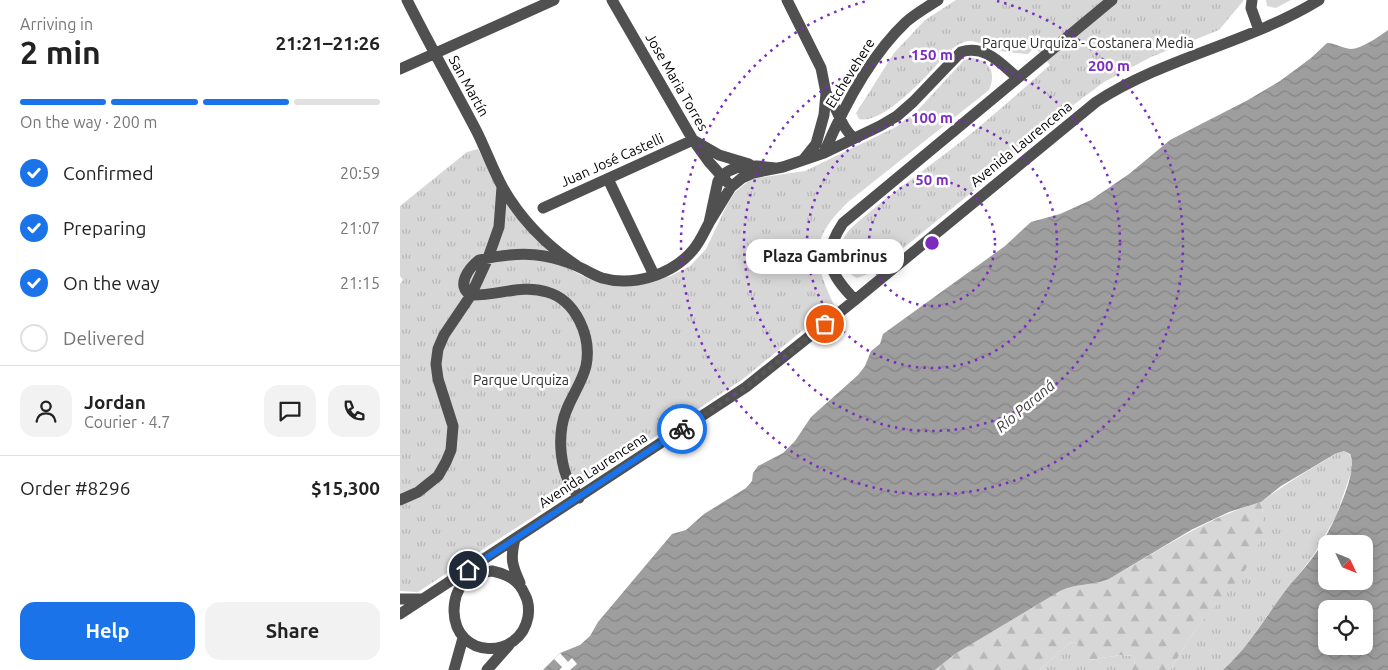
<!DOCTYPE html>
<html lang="en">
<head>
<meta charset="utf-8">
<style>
	:root { --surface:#fff; --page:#f2f2f2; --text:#222; --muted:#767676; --line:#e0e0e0; --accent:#1a73e8 }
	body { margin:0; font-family:Ubuntu,sans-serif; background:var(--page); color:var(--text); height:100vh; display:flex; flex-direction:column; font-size:19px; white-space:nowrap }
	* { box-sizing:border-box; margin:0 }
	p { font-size:16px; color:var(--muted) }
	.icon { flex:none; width:28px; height:28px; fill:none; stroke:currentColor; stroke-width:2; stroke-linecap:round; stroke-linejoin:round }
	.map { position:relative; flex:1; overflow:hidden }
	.side { display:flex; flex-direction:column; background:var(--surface); width:400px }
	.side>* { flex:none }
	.needle { width:32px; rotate:133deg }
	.controls { position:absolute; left:918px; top:535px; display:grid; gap:10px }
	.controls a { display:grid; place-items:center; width:55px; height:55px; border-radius:10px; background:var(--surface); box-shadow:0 2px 12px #0003; font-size:25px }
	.pin { position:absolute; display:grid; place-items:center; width:42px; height:42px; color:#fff; margin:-21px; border:2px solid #fff; border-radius:50%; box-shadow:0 1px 5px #0007 }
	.courier { position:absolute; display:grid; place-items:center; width:50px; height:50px; margin:-25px; border:4px solid #1a73e8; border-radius:50%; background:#fff; color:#222; box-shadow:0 1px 6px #0007 }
	.bubble { position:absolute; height:35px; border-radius:15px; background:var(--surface); box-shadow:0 2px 12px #0003; font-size:16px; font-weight:600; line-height:35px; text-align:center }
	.headline em { font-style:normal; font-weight:600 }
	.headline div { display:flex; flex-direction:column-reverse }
	.headline { display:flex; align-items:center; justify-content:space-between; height:85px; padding:0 20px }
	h1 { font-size:32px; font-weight:600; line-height:38px }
	.bar { display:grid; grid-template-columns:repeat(4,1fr); gap:8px 5px; align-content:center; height:60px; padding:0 20px }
	.bar i { height:6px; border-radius:4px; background:var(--line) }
	.bar .current { background:var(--accent) }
	.bar p { grid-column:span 4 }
	.line { display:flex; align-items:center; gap:12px; padding:0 20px; border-top:1px solid var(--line) }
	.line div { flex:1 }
	.round { display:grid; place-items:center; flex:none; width:52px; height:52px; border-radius:15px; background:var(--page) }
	ol { padding:0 20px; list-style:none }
	li { display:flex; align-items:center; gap:15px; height:55px }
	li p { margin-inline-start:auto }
	li .icon { padding:5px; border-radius:50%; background:var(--accent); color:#fff; stroke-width:4 }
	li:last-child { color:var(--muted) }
	li i { width:28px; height:28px; border:2px solid var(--line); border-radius:50% }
	.button { display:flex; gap:10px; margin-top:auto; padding:10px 20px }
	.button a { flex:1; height:58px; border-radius:15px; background:var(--accent); color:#fff; font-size:20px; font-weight:600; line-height:58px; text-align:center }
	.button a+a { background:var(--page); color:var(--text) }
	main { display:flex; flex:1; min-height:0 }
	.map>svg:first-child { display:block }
	.grass { fill:url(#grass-tufts) }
	.forest { fill:url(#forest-firs) }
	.garden { fill:#d7d7d7 }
	.water { fill:url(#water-waves); fill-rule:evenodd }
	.pier { fill:#fff }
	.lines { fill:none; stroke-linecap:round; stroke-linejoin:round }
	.minor { stroke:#505050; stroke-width:11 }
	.done { stroke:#595959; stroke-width:5; stroke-dasharray:0 9 }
	.route { stroke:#1a73e8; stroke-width:6 }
	.ring { fill:none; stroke:#7b2cbf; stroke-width:2.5; stroke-dasharray:2.5 5 }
	.labels { text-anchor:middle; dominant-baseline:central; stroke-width:5; stroke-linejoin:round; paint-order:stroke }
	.park-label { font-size:14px; fill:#2e2e2e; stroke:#fff }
	.street-label { font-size:14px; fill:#000; stroke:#fff }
	.water-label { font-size:15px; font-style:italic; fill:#3f3f3f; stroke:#fff }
	.centre { fill:#7b2cbf; stroke:#fff; stroke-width:2.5 }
	.ring-label { font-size:15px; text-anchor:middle; font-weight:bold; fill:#7b2cbf; stroke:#fff; stroke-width:5; stroke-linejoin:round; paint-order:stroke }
</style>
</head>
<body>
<main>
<section class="side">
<div class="headline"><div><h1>2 min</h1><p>Arriving in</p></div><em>21:21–21:26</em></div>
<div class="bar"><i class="current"></i><i class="current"></i><i class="current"></i><i></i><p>On the way · 200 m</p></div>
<ol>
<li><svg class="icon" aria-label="check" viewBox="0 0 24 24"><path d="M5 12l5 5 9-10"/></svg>Confirmed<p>20:59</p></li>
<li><svg class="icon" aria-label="check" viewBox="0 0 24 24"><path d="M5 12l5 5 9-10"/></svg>Preparing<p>21:07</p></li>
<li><svg class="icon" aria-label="check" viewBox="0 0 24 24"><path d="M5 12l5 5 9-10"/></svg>On the way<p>21:15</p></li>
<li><i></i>Delivered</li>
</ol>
<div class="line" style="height:90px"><a class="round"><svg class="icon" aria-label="person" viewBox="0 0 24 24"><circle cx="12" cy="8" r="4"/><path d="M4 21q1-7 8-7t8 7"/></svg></a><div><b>Jordan</b><p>Courier · 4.7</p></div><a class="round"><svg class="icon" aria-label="chat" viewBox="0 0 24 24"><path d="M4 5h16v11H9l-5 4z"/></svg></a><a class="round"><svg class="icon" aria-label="phone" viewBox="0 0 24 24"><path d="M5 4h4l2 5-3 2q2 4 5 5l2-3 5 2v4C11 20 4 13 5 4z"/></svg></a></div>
<div class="line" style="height:65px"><div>Order #8296</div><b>$15,300</b></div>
<div class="button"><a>Help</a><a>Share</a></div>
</section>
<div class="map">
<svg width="988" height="670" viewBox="0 0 988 670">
	<defs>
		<pattern id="grass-tufts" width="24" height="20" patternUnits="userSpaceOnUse" patternTransform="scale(1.25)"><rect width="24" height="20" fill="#d7d7d7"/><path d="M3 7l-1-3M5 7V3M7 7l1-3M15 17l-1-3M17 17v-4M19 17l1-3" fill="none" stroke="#b7b7b7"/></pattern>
		<pattern id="forest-firs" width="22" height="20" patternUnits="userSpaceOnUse" patternTransform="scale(1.25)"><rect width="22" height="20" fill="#d7d7d7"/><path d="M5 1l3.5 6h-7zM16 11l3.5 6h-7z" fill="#b7b7b7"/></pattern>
		<pattern id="water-waves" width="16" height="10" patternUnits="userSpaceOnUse" patternTransform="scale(1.25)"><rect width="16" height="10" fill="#9e9e9e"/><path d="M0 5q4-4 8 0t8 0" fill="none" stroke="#868686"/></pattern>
	</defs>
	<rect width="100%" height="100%" fill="#fff"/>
	<path class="grass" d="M556,0H844L819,30L751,57L704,82L672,106L577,188L474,272L457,278C442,271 435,251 445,236C451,226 463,218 472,210C502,185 533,164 563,140C593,116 622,90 650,65L635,47L628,54C619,53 610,53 601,51C592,48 577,40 568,41C552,44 541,61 530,72C517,86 479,125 459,119L456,113L494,53L525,20Z
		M570,58C589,59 597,72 589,90L448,202C410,239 412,258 434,305L343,379L301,407L18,592L0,591V284L3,280L0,276V206L67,152L78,149L93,178L117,218L134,238L165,266L181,275L201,283H245L271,276L290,266L306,249L327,205L335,192L351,179L405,171L496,127L517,111L563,61Z
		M944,451C952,455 952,458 953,467L936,516L913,556L866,617L854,635L834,660L823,670H770L793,633L808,614L863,513L861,502C880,488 899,476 919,464C928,459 934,454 944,451Z
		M674,642L679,644L690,660L721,655L734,656L735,662L732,670H640L669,643Z"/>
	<path class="forest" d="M861,502L863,513L864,531L854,556L841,576L793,633L770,670H732L735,662L733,656L721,655L690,660L681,654L679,644L674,642L669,643L640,670H535L555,654L660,591C677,583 691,586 709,579C759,551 805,518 861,502Z"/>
	<path class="garden" d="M866,0H891L876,8L867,6Z"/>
	<path class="water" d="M988,30V670H823C850,646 867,614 889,586C900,573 911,561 920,547C930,530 960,471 950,454L944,451L935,454L903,473L881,486L861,502L829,512L791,530L709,579C691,586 677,583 660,591L555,654L535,670H143L160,653L180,645L190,636L198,622L272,534L286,530L304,514L346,488L352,481L353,473L358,466L383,453L395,441L411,417L458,375L465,366L471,351L480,344L483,334L605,246L631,222L660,214L691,200L729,174L770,140L848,100L880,81L911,58L927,43C935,43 942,48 951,49C961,49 980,36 988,30ZM926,544H964V581H926ZM926,609H964V646H926Z"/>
	<path class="pier" d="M160,653L168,662L172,658L177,664L170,670H159L162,667L154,659Z"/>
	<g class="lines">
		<path class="minor" d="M7,0C29,44 54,88 77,132C86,150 93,170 103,188C121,219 146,245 176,265
			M212,0L293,140L309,162L327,182
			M387,0L421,68L426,93L424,115L416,144L404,159
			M852,0L851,8L859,30
			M0,69L154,0
			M426,93C438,107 440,127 454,138
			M424,153C443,108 470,56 506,22C515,14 527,7 538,0
			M375,168C355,165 331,162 318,181L309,223L331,187L342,178L353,173L383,167L424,153L480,126L497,116L513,102L561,52C585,44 601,64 618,78
			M208,179L254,275
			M143,208L293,140L319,155L349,164
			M71,295C97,296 122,284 147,292C176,300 192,337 186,366C181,387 165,404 162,426C159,443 161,466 169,482C172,487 176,492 179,498
			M71,295C55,286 69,268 79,260C101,255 123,252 144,256C155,258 168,262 177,266C186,270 193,275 202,278C233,287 272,275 293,250C300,242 304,232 309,223
			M455,300C428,272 421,256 443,223L712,0
			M0,500L18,492L38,476L46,462L51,450L53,426L38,379L36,364L38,349L44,335L71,295L88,258L99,227L102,187
			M115,539C110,559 112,565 120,583
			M92,571C107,574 119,580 125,595C129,602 129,610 128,617C120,660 55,660 54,611C54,586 69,573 92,571Z
			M0,599H23
			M0,614L346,387L455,300L696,102C765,57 849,43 919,0
			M54,670L63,638
			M87,670L109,645"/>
	</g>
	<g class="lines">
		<path class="done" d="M282,429L346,387L425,324"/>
		<path class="route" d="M68,570L282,429"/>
	</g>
	<g class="ring">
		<circle cx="532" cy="243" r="63"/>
		<circle cx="532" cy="243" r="125"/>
		<circle cx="532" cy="243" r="188"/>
		<path d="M597 1A251 251 0 1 1 467 1"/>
	</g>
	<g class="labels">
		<g class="park-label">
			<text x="688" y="43">Parque Urquiza - Costanera Media</text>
			<text x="121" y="380">Parque Urquiza</text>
		</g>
		<g class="street-label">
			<text transform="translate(450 73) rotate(-58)">Etchevehere</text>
			<text transform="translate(277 82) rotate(60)">Jose Maria Torres</text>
			<text transform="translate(69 86) rotate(61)">San Martín</text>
			<text transform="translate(621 144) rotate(-39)">Avenida Laurencena</text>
			<text transform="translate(212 160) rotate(-24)">Juan José Castelli</text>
			<text transform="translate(193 470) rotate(-33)">Avenida Laurencena</text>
		</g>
		<g class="water-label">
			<text transform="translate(625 406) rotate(-40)">Río Paraná</text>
		</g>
	</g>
	<circle cx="532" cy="243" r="8" class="centre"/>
	<g class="ring-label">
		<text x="532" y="60">150 m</text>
		<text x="709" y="71">200 m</text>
		<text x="532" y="123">100 m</text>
		<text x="532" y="185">50 m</text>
	</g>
</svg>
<div class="controls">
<a><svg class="needle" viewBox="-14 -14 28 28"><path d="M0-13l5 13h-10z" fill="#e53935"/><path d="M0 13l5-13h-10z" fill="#767676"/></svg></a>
<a><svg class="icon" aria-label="locate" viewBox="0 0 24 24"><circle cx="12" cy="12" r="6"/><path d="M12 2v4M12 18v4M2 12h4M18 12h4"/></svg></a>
</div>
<div class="pin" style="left:425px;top:324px;background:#ea580c"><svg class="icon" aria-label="bag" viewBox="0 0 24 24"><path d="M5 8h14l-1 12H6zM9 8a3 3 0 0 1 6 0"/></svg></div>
<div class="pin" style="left:68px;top:570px;background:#1f2937"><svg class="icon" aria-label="home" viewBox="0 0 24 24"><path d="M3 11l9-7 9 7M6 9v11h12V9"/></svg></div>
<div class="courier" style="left:282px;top:429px"><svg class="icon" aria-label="bike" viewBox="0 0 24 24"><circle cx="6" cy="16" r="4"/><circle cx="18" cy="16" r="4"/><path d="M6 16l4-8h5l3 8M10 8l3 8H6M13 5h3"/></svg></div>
<div class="bubble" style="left:346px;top:239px;width:158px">Plaza Gambrinus</div>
</div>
</main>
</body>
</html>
